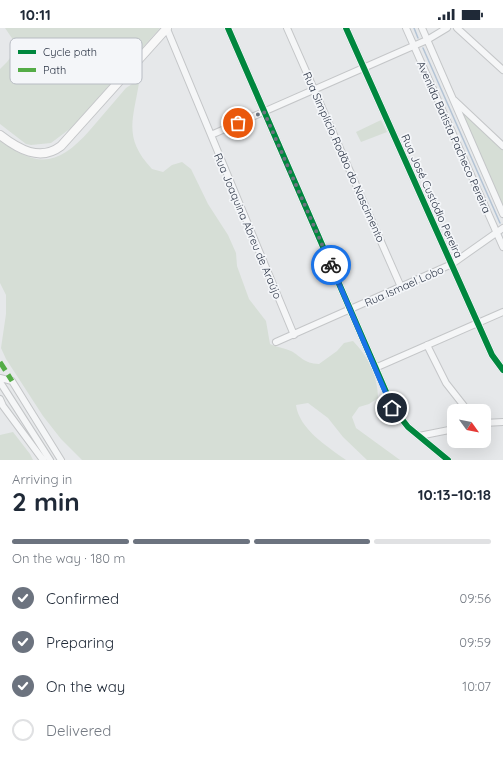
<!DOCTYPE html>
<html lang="en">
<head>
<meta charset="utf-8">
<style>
	:root { --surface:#fff; --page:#f2f2f3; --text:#1f2937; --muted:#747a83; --line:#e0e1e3; --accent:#6c737f }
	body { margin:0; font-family:Quicksand,sans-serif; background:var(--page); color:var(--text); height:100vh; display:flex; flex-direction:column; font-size:15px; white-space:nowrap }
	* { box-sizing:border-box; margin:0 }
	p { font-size:13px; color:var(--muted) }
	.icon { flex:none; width:22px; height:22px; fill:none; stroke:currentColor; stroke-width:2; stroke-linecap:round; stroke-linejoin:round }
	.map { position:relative; height:432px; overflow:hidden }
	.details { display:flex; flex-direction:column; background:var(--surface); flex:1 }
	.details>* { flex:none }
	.needle { width:26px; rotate:123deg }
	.controls { position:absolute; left:447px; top:376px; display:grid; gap:8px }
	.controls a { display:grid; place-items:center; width:44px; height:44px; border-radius:8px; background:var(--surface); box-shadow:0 4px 16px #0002; font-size:20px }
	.pin { position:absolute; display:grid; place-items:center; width:34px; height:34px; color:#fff; margin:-17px; border:2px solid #fff; border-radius:50%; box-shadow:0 1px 4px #0007 }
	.courier { position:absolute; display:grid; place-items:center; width:40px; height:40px; margin:-20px; border:3px solid #1a73e8; border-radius:50%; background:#fff; color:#222; box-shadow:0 1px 5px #0007 }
	.headline em { font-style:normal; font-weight:700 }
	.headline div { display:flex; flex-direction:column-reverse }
	.headline { display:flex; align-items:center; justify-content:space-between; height:68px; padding:0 12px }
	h1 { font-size:26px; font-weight:700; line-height:30px }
	.bar { display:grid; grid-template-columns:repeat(4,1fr); gap:6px 4px; align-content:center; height:48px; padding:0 12px }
	.bar i { height:5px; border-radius:3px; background:var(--line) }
	.bar .current { background:var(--accent) }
	.bar p { grid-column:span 4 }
	ol { padding:0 12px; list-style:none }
	li { display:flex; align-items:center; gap:12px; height:44px }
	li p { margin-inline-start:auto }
	li .icon { padding:4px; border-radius:50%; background:var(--accent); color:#fff; stroke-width:4 }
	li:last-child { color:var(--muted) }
	li i { width:22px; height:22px; border:2px solid var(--line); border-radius:50% }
	.status { display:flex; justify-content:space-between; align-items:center; height:28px; padding:0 20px; background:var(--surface); direction:ltr }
	.status svg { height:11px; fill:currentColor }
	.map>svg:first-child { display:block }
	.green { fill:#d6ded6 }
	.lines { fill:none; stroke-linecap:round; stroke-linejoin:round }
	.stream { stroke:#b4c4d5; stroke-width:1.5 }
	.street-casing { stroke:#c4c6c8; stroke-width:8 }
	.secondary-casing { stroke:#c4c6c8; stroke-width:10 }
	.street { stroke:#f5f6f7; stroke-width:6 }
	.secondary { stroke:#f8f8f8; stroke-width:8 }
	.quiet { stroke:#54ac47; stroke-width:5; stroke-dasharray:10 5; stroke-linecap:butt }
	.cycleway-casing { stroke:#f4f6f9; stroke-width:8 }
	.cycleway { stroke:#00873e; stroke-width:6 }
	.done { stroke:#6c737f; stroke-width:4; stroke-dasharray:0 7.2 }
	.route { stroke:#1a73e8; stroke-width:5 }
	.labels { text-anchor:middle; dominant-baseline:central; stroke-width:3.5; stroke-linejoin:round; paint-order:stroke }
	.street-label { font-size:11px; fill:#2b3445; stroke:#f4f6f9 }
	.key { fill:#f4f6f9; stroke:#b8bcc3; stroke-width:1 }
	.key-label { font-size:11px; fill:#2b3445 }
</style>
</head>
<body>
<div class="status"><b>10:11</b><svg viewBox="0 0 49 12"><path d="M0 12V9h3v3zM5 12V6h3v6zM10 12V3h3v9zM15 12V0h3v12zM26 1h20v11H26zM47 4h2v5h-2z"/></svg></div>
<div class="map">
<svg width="503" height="432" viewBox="0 0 503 432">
	<rect width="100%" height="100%" fill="#e6e8ea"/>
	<path class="green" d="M5,0H160L71,100L51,115L31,117L26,116L0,96V41L7,34L18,19Z
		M135,54L139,55C133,92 123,110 152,141L163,144L172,137L182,134L191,141L208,176L228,207L236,225L237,238L249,271L266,293L270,316C276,319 284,320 291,323C302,329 303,335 319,336L337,323L344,315L353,313C368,328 378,349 378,370L369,376L359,379L352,389L356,400L400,432H367L343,409L328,390L308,375L296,377C299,401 328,419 346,432H82L61,411L43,388L6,331L1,320L6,286V267L0,255V113C39,141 59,137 90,102C102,88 114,74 126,60Z
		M453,71L503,118V184Z
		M381,92L387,104L361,114L356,104Z
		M13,404L30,426L33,432H0V407Z"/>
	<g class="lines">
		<path class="stream" d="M414,0L418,10
			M423,20L500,195"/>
		<g class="street-casing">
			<path id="street" d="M228,0L393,380L408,399L448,432
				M287,0L401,259
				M346,0L492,327L503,342
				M406,0L503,219
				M422,0L503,186
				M457,0L503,42
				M167,1L294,307
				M454,72L503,118
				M211,107L427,12L447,0
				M276,314L452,236L503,200
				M427,317L446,355L468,383
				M375,340L503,284
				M0,350L12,353L61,432
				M0,354L50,432
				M0,371L3,378L43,432
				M484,395L503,394
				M419,408L454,401"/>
		</g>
		<g class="secondary-casing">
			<path id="secondary" d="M0,107C18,121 40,134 61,118L167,0"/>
		</g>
		<use href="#street" class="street"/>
		<use href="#secondary" class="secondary"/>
		<path class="quiet" d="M0,334L12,353"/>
		<g class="cycleway-casing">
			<path id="cycleway" d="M228,0L393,380L408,399L448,432
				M346,0L492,327L503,342"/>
		</g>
		<use href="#cycleway" class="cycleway"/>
	</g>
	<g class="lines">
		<path class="done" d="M238,95L264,84L331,237"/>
		<path class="route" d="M331,237L392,380"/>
	</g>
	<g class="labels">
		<g class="street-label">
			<text transform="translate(454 109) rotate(66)">Avenida Batista Pacheco Pereira</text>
			<text transform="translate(344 129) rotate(66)">Rua Simplício Rodão do Nascimento</text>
			<text transform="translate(432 168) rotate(66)">Rua José Custódio Pereira</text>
			<text transform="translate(248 198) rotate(67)">Rua Joaquina Abreu de Araújo</text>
			<text transform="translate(404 258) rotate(-24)">Rua Ismael Lobo</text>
		</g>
	</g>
	<rect x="10" y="10" width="132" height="46" rx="6" class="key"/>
	<rect x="18" y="22" width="18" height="4" fill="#00873e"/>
	<rect x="18" y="40" width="18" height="4" fill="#54ac47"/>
	<g class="key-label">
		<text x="43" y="28">Cycle path</text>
		<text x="43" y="46">Path</text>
	</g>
</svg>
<div class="controls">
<a><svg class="needle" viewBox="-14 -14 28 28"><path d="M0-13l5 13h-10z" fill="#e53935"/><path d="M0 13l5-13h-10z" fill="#747a83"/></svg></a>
</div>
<div class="pin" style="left:238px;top:95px;background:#ea580c"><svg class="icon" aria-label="bag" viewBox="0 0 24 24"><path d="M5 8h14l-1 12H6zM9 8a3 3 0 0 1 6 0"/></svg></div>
<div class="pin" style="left:392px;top:380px;background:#1f2937"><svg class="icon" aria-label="home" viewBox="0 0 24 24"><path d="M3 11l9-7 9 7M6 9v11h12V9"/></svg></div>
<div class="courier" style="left:331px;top:237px"><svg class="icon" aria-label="bike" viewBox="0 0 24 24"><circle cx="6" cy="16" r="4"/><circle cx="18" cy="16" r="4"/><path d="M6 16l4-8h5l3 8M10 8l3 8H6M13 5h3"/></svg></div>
</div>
<section class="details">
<div class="headline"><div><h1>2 min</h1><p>Arriving in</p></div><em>10:13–10:18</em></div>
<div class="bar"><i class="current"></i><i class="current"></i><i class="current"></i><i></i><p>On the way · 180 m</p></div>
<ol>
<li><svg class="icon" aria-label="check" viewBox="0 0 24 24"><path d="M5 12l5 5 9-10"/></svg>Confirmed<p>09:56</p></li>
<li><svg class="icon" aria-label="check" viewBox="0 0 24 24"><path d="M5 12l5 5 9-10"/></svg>Preparing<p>09:59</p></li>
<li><svg class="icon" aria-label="check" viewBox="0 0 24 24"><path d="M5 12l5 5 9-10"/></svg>On the way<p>10:07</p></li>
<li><i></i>Delivered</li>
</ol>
</section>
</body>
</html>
